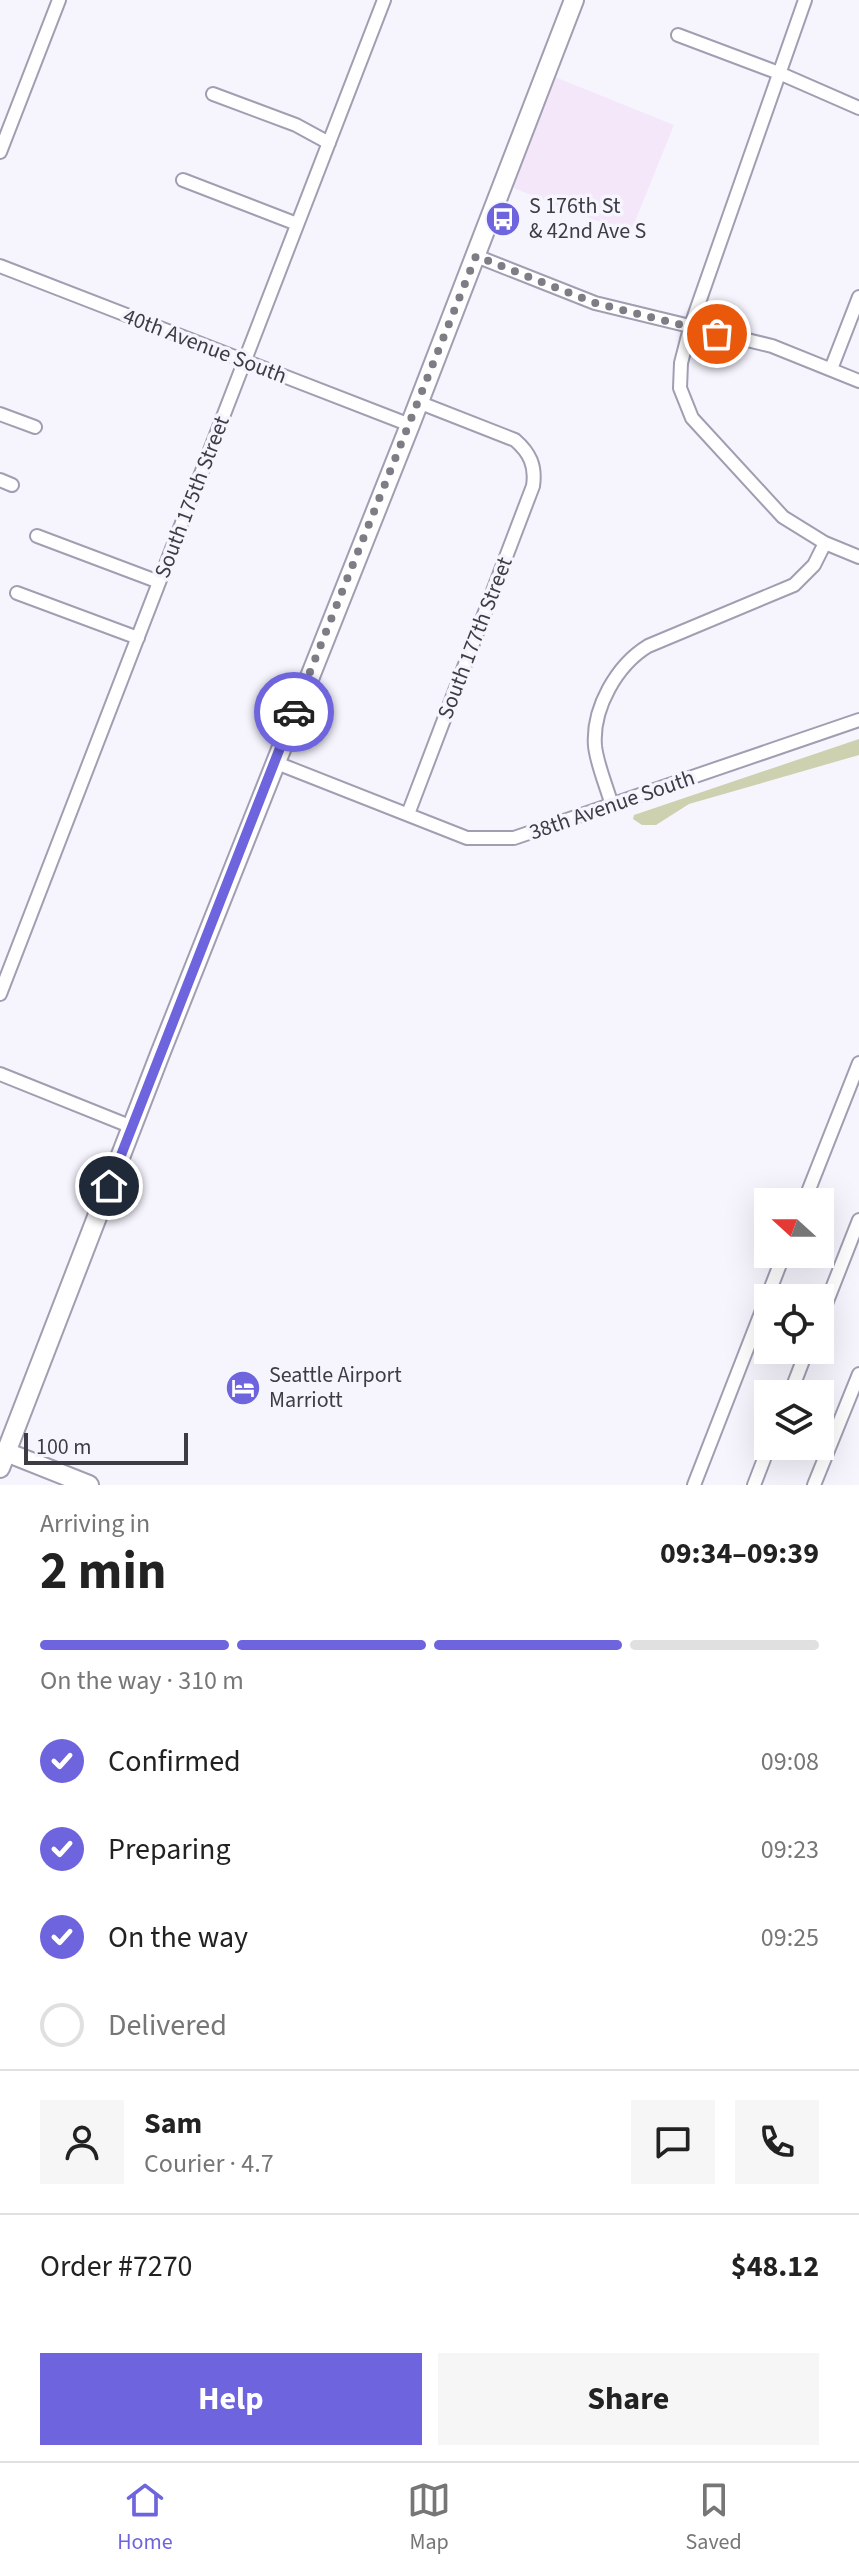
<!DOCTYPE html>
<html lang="en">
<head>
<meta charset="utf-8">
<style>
	:root { --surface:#fff; --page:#f6f6f6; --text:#222; --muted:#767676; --line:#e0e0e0; --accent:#6d64de }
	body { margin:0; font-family:"Source Sans 3",sans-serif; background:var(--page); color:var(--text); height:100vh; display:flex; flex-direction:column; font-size:30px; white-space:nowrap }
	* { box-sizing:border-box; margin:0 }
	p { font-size:26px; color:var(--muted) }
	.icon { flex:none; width:44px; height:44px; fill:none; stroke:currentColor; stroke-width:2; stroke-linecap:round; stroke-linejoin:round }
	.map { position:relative; height:1485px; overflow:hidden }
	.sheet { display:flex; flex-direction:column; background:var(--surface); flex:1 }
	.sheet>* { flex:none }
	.needle { width:52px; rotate:291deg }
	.fabs { position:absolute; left:754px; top:1188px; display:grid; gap:16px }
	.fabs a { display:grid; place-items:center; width:80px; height:80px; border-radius:0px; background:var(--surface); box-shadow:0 8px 32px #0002; font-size:40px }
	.scale { position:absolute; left:24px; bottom:20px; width:164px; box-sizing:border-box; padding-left:8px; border:4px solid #3d3c44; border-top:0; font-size:22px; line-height:28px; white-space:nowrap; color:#3d3c44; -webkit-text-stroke:6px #f6f5fe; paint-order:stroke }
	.pin { position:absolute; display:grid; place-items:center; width:68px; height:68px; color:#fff; margin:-34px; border:4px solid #fff; border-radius:50%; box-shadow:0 2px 8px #0007 }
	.courier { position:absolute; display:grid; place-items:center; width:80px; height:80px; margin:-40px; border:6px solid #6d64de; border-radius:50%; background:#fff; color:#222; box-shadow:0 2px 10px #0007 }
	.headline em { font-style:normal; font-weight:700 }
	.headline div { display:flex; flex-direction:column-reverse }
	.headline { display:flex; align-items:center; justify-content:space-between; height:136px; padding:0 40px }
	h1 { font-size:52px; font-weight:700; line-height:60px }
	.bar { display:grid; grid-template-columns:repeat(4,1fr); gap:12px 8px; align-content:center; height:96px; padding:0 40px }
	.bar i { height:10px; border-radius:6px; background:var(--line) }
	.bar .current { background:var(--accent) }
	.bar p { grid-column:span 4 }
	.line { display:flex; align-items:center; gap:20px; padding:0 40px; border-top:2px solid var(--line) }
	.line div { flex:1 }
	.round { display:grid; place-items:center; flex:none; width:84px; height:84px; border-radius:0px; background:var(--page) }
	ol { padding:0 40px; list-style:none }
	li { display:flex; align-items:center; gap:24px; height:88px }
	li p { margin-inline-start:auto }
	li .icon { padding:8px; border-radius:50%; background:var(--accent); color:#fff; stroke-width:4 }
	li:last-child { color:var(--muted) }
	li i { width:44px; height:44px; border:4px solid var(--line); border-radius:50% }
	.button { display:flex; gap:16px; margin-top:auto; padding:16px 40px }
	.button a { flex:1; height:92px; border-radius:0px; background:var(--accent); color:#fff; font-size:32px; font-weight:700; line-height:92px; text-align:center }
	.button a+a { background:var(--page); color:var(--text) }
	.tab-bar { display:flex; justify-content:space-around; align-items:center; height:112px; border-top:2px solid var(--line); background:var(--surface); font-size:22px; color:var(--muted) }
	.tab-bar a { display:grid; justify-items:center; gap:4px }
	.tab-bar .current { color:var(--accent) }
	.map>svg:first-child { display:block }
	.industrial { fill:#f4e7fa }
	.green { fill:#cdd1b0 }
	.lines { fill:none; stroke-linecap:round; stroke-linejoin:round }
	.street-casing { stroke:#a29eb2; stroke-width:16 }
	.secondary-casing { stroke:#a29eb2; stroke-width:22 }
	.street { stroke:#fff; stroke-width:12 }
	.secondary { stroke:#fff; stroke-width:18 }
	.done { stroke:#7e7d85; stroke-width:8; stroke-dasharray:0 14.4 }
	.route { stroke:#6d64de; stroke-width:10 }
	.labels { text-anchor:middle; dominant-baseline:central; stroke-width:7; stroke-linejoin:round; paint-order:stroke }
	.poi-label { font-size:22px; fill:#3d3c44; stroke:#f6f5fe; text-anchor:start }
	.street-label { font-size:22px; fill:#3d3c44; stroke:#f6f5fe }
</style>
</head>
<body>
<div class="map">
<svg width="859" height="1485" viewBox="0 0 859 1485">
	<rect width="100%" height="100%" fill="#f6f5fe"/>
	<path class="industrial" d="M555,77L674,125L630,234L511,187Z"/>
	<path class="green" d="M859,739V755L689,804L656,825H642L633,819L634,815Z"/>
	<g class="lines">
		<g class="street-casing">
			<path id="street" d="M805,0L690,328L681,363L680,388L692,418L783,517L825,543L859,557
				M678,35L779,73L859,108
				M213,94L296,125L329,143
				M0,152L59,0
				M183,180L297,224
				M476,256L595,303L772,346L859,381
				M0,266L410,425
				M831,369L859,297
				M0,414L35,427
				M0,480L12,485
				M37,536L159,582
				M17,593L138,638
				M274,762L467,838H514L859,720
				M612,806C607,787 597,765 595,746C592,708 617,665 648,646L794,585L814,565L825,543
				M408,814L533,486C536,466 530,453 515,440L418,402
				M0,994L384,0
				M0,1074L132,1127
				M804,1202L859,1063
				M820,1319L859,1220
				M790,1394L807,1350
				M694,1485L784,1254
				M754,1485L769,1446
				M814,1485L859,1374"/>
		</g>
		<g class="secondary-casing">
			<path id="secondary" d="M6,1452L89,1485
				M0,1468L160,1054L410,425L574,0"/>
		</g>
		<use href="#street" class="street"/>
		<use href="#secondary" class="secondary"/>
	</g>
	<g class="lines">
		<path class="done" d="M294,712L476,256L595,303L717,334"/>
		<path class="route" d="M109,1186L294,712"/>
	</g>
	<defs>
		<g id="bus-disc" transform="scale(1.8)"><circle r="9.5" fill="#6d64de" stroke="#f6f5fe"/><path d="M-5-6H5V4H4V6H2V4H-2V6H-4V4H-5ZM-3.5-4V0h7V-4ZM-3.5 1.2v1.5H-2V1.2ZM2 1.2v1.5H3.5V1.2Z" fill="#fff"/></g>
		<g id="hotel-disc" transform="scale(1.8)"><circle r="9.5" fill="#6d64de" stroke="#f6f5fe"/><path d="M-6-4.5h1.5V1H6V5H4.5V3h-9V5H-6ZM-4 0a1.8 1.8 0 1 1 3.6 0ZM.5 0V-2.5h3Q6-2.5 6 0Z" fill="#fff"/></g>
	</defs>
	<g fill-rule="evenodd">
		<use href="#bus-disc" x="503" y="219"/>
		<use href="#hotel-disc" x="243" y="1388"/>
	</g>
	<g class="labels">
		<g class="poi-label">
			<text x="529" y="206">S 176th St<tspan x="529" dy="25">&amp; 42nd Ave S</tspan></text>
			<text x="269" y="1375">Seattle Airport<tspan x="269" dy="25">Marriott</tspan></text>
		</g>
		<g class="street-label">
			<text transform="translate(205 346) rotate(21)">40th Avenue South</text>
			<text transform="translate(192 497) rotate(-69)">South 175th Street</text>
			<text transform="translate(475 638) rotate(-69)">South 177th Street</text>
			<text transform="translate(612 805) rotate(-19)">38th Avenue South</text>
		</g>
	</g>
</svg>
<div class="fabs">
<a><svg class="needle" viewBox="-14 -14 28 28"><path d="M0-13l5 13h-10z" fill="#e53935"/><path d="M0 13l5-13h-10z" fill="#767676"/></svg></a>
<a><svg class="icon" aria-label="locate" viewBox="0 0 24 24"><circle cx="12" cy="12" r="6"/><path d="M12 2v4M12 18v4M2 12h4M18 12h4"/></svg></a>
<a><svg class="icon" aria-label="layers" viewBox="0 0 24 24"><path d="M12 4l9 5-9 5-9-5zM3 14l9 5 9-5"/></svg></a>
</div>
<div class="scale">100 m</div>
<div class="pin" style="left:717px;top:334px;background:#ea580c"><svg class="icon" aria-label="bag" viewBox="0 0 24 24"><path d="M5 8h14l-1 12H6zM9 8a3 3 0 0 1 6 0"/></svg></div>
<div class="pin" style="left:109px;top:1186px;background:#1f2937"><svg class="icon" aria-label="home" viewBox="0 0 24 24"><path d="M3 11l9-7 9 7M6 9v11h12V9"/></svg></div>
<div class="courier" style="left:294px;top:712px"><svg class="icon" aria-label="car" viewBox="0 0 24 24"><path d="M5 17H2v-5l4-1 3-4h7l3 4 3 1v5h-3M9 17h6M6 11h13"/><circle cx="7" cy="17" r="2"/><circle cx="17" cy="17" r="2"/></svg></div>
</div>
<section class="sheet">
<div class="headline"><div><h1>2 min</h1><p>Arriving in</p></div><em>09:34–09:39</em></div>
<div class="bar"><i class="current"></i><i class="current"></i><i class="current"></i><i></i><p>On the way · 310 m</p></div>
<ol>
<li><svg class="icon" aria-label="check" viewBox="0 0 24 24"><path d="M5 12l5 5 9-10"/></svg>Confirmed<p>09:08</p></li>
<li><svg class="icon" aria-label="check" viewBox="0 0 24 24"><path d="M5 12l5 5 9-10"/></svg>Preparing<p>09:23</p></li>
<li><svg class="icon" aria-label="check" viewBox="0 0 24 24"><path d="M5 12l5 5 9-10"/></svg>On the way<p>09:25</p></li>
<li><i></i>Delivered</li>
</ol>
<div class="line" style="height:144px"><a class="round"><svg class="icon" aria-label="person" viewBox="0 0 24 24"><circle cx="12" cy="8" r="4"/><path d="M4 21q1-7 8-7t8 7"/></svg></a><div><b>Sam</b><p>Courier · 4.7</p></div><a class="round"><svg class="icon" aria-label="chat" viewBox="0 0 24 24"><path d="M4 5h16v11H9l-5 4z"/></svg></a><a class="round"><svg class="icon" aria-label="phone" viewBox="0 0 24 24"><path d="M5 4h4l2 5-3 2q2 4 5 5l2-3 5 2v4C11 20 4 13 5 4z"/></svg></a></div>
<div class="line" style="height:104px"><div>Order #7270</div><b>$48.12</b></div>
<div class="button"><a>Help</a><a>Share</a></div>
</section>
<nav class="tab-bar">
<a class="current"><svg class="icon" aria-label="home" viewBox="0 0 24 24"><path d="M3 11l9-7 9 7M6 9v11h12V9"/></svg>Home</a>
<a><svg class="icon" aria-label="map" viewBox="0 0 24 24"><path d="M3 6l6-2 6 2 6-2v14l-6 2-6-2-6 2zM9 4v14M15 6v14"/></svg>Map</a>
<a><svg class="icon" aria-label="saved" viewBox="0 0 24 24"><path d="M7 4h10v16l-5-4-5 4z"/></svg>Saved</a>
</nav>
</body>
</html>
